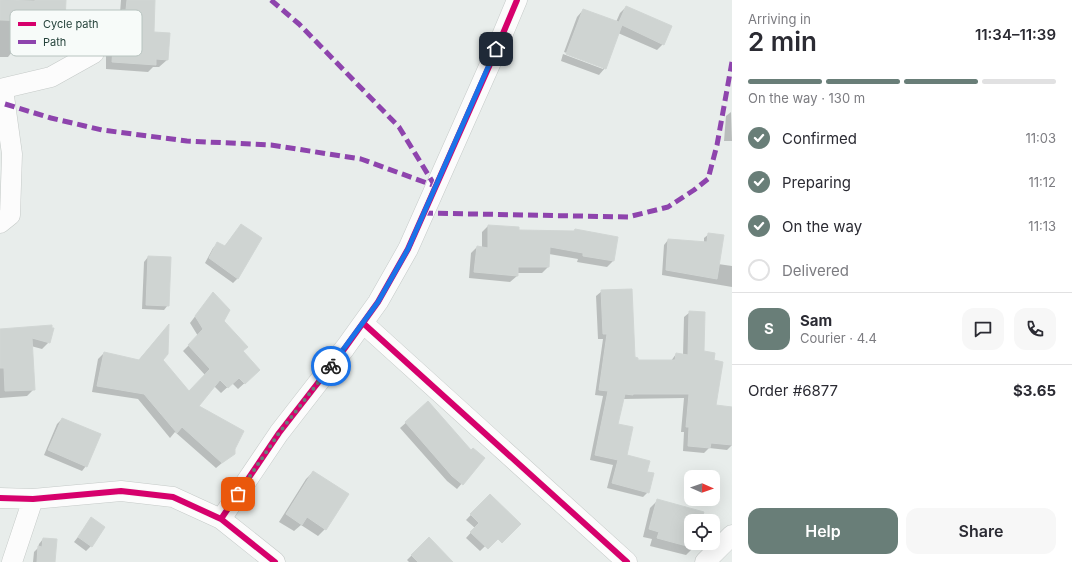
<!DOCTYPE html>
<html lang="en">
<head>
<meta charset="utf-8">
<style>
	:root { --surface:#fff; --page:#f7f7f7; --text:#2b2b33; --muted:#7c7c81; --line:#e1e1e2; --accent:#697e78 }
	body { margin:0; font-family:Inter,sans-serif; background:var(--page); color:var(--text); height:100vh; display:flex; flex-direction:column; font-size:15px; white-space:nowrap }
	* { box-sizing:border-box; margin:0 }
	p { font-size:13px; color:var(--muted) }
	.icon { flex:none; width:22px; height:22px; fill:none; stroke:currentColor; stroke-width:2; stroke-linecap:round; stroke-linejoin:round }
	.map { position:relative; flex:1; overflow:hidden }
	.sheet { display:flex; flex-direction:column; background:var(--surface); width:340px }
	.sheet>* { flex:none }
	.needle { width:26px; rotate:92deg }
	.tools { position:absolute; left:684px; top:470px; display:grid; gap:8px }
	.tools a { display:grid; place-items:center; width:36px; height:36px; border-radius:8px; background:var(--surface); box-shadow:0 4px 16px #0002; font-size:20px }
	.pin { position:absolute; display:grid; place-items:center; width:34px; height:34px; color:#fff; margin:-17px; border-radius:8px; box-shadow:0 2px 6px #0006 }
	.courier { position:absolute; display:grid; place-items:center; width:40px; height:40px; margin:-20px; border:3px solid #1a73e8; border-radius:50%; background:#fff; color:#222; box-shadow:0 1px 5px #0007 }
	.headline em { font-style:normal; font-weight:600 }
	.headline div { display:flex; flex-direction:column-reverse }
	.headline { display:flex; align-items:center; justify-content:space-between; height:68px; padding:0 16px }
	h1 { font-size:26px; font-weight:600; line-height:30px }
	.bar { display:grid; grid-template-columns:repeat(4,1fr); gap:6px 4px; align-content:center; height:48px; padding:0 16px }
	.bar i { height:5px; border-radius:3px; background:var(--line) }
	.bar .active { background:var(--accent) }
	.bar p { grid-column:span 4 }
	.line { display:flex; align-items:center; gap:10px; padding:0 16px; border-top:1px solid var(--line) }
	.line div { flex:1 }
	.round { display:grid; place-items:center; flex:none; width:42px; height:42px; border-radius:12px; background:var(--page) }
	ol { padding:0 16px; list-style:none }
	li { display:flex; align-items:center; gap:12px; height:44px }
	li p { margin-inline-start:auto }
	li .icon { padding:4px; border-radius:50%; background:var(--accent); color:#fff; stroke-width:4 }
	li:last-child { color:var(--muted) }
	li i { width:22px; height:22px; border:2px solid var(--line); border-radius:50% }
	.primary-button { display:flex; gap:8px; margin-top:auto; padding:8px 16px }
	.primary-button a { flex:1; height:46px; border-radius:12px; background:var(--accent); color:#fff; font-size:16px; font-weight:600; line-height:46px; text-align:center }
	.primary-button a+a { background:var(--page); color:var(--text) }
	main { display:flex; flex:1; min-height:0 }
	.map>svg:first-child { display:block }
	.shadow { fill:#0003 }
	.building { fill:#cfd4d2; stroke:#d1d6d4 }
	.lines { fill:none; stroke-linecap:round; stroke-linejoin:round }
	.street-casing { stroke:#c5cac8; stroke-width:21 }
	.street { stroke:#fcfcfc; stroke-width:20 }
	.quiet { stroke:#8e44ad; stroke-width:5; stroke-dasharray:10 5; stroke-linecap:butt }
	.cycleway-casing { stroke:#f7fbf9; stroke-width:8 }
	.cycleway { stroke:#d6006c; stroke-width:6 }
	.done { stroke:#697e78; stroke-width:4; stroke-dasharray:0 7.2 }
	.route { stroke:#1a73e8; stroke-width:5 }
	.key { fill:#f7fbf9; stroke:#b8c4c0; stroke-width:1 }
	.key-label { font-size:11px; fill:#24423a }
</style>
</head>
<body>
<main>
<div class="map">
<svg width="732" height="562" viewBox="0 0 732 562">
	<rect width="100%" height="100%" fill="#e8edeb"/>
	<path class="shadow" d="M0,0H65L64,21L59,26L11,25L12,52L8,57H0Z
		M121,0H154L153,33L167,60L159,67H153L148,72L106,69V54L113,47L115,18L120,13Z
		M626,7L663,44L657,50L618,33L605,68L599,75L561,61L563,54L603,69V67L564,52L577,17L583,10L616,22L620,13Z
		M731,112L732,141H724L726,116Z
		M488,226L518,228V231L617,238L613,261L607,267L577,262L578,259L549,254L548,267L542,273H517V276L510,282L469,278L471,253L477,247L482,248V232Z
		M237,230L238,278L233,283L205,263L213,248L218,243L224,247Z
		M709,234L718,264L732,266V287L662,275L664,245L668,240L704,243V238Z
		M148,257L168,305L164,310L142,309L144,262Z
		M602,291L634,358L637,361H671L676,354L683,355L684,317L690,312L703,352L713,361L715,406L732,408V445L727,450L709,448L704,453L683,451L684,432H681L684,398L623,399L617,425L626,456L646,472L648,492L643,497L607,488L613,465L590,460L603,396L595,395L603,339H598L596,296Z
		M213,293L222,321L242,351L259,370L238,389L232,383L221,393L214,386L197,406L234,448V453L216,468L175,432L170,438L138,399L92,392L98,359L104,353L138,361L168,326L162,360L189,392L205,375L183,351L198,336L190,323Z
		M0,330L49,342L42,349L31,346L34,389L27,396L0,398Z
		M428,403L471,452L484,458L457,489L447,481L400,428Z
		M62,419L86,466L82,471L44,455L57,424Z
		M313,472L325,529L318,536L301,525L294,531L279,522L306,479Z
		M490,495L513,519L480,551L466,538L475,528L466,520Z
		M658,500L700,521H691V543H694L693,548L686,555L650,546L652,539L643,537L650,508Z
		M92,519L103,528L91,546L86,551L74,542Z
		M429,538L451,562H409L407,560Z
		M43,539L54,562H33L34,552L38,548L39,544Z"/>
	<path class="building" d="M0,0L35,1V0H66L65,22L0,20Z
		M127,0H155L154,32L170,33L168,60L156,59V65L112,62L113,46H119L122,10H126Z
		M626,6L672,26L664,45L622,25L606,69L566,54L583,9L619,22Z
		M241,224L262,238L238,279L209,258L217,242L225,246Z
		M488,225L519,227V230L574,231L575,229L618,237L614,261L583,256V253L550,247L549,267H518V276L474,272L477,246L488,248Z
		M708,233L724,235L717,279L666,270L668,239L707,242Z
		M148,256L171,257L169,306L146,305Z
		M632,289L635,357L638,358V360H675L676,353L688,355L689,311L705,312L704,351L715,353L714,360L723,362L716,405L732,407V445L711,443L710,448L688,446L689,427H686L689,394H633V395L625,394L618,424L633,427L627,455L650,461L647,472L654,473L649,493L612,483L618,460L595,455L608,391L599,390L607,334H603L601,290Z
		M213,292L230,310L224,321L248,347L243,351L260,370L245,384L239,378L228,388L220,380L199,406L244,431L235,449V454L222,463L182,427L177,433L144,394L97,386L104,352L139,360L169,324L168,354L163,360L189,391L210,369L188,345L203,329L195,316Z
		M52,325V328H54L50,343L32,338L35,390L5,391L4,368H0V329Z
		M428,401L471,450L473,448L485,458L463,485L452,476L405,422Z
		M62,418L101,434L87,467L48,450Z
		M313,471L349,494L326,530L307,517L302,525L286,514Z
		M490,494L521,524L502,543L498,539L488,549L470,532L479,523L470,514Z
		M657,499L704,512L701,521H691V543H695L694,548L657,538L659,532L649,529Z
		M91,517L105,527L92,547L78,537Z
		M429,537L453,562H418L411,555Z
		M43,538L57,539L55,562H37L38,546L42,547Z"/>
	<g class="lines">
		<g class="street-casing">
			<path id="street" d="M0,89L51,77L94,53
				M0,223L10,215L12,154L3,89
				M363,323L627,562
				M0,498L33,499L121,491L173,497L221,519L275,562
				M221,519L279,433L345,348L378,302L408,249L491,62L517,0
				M12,562L33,499
				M705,562L732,535"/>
		</g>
		<use href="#street" class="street"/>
		<path class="quiet" d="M271,0L299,24L399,127L435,186
			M5,104L51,118L102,130L187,141L271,145L361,159L435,186
			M423,213L628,217L668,207L694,190L708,179L717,145L732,62"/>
		<g class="cycleway-casing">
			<path id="cycleway" d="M363,323L627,562
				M0,498L33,499L121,491L173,497L221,519L275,562
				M221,519L279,433L345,348L378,302L408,249L491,62L517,0"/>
		</g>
		<use href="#cycleway" class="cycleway"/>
	</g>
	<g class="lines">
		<path class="done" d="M238,494L279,433L331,366"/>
		<path class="route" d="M331,366L378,302L408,249L496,49"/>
	</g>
	<rect x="10" y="10" width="132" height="46" rx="6" class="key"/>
	<rect x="18" y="22" width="18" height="4" fill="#d6006c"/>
	<rect x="18" y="40" width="18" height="4" fill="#8e44ad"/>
	<g class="key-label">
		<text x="43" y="28">Cycle path</text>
		<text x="43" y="46">Path</text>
	</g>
</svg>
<div class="tools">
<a><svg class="needle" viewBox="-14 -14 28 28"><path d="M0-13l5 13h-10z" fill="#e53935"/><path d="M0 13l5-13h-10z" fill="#7c7c81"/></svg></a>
<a><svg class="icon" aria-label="locate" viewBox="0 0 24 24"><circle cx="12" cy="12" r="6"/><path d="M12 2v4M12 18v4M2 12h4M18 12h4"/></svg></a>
</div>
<div class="pin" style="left:238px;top:494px;background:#ea580c"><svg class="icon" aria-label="bag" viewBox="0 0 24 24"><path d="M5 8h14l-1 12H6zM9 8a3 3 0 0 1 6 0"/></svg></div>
<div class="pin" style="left:496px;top:49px;background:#1f2937"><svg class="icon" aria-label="home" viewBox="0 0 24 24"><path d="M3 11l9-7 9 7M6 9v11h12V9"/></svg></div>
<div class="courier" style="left:331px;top:366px"><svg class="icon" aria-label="bike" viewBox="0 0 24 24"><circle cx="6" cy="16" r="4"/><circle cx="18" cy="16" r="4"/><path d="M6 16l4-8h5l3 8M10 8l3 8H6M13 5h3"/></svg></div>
</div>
<section class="sheet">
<div class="headline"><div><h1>2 min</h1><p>Arriving in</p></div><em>11:34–11:39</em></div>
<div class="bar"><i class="active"></i><i class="active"></i><i class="active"></i><i></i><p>On the way · 130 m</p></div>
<ol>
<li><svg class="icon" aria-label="check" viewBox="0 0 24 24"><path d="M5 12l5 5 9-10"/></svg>Confirmed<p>11:03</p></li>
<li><svg class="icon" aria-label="check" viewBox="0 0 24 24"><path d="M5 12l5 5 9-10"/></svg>Preparing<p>11:12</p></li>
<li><svg class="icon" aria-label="check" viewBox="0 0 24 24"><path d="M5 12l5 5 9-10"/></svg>On the way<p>11:13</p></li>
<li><i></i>Delivered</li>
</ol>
<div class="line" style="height:72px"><b class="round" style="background:var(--accent);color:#fff">S</b><div><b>Sam</b><p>Courier · 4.4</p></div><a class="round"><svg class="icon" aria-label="chat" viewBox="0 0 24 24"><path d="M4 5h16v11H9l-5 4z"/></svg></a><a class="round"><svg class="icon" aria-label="phone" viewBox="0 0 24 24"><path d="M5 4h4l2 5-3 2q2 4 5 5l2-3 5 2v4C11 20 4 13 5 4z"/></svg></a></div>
<div class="line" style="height:52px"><div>Order #6877</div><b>$3.65</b></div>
<div class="primary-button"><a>Help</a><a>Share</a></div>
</section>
</main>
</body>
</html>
